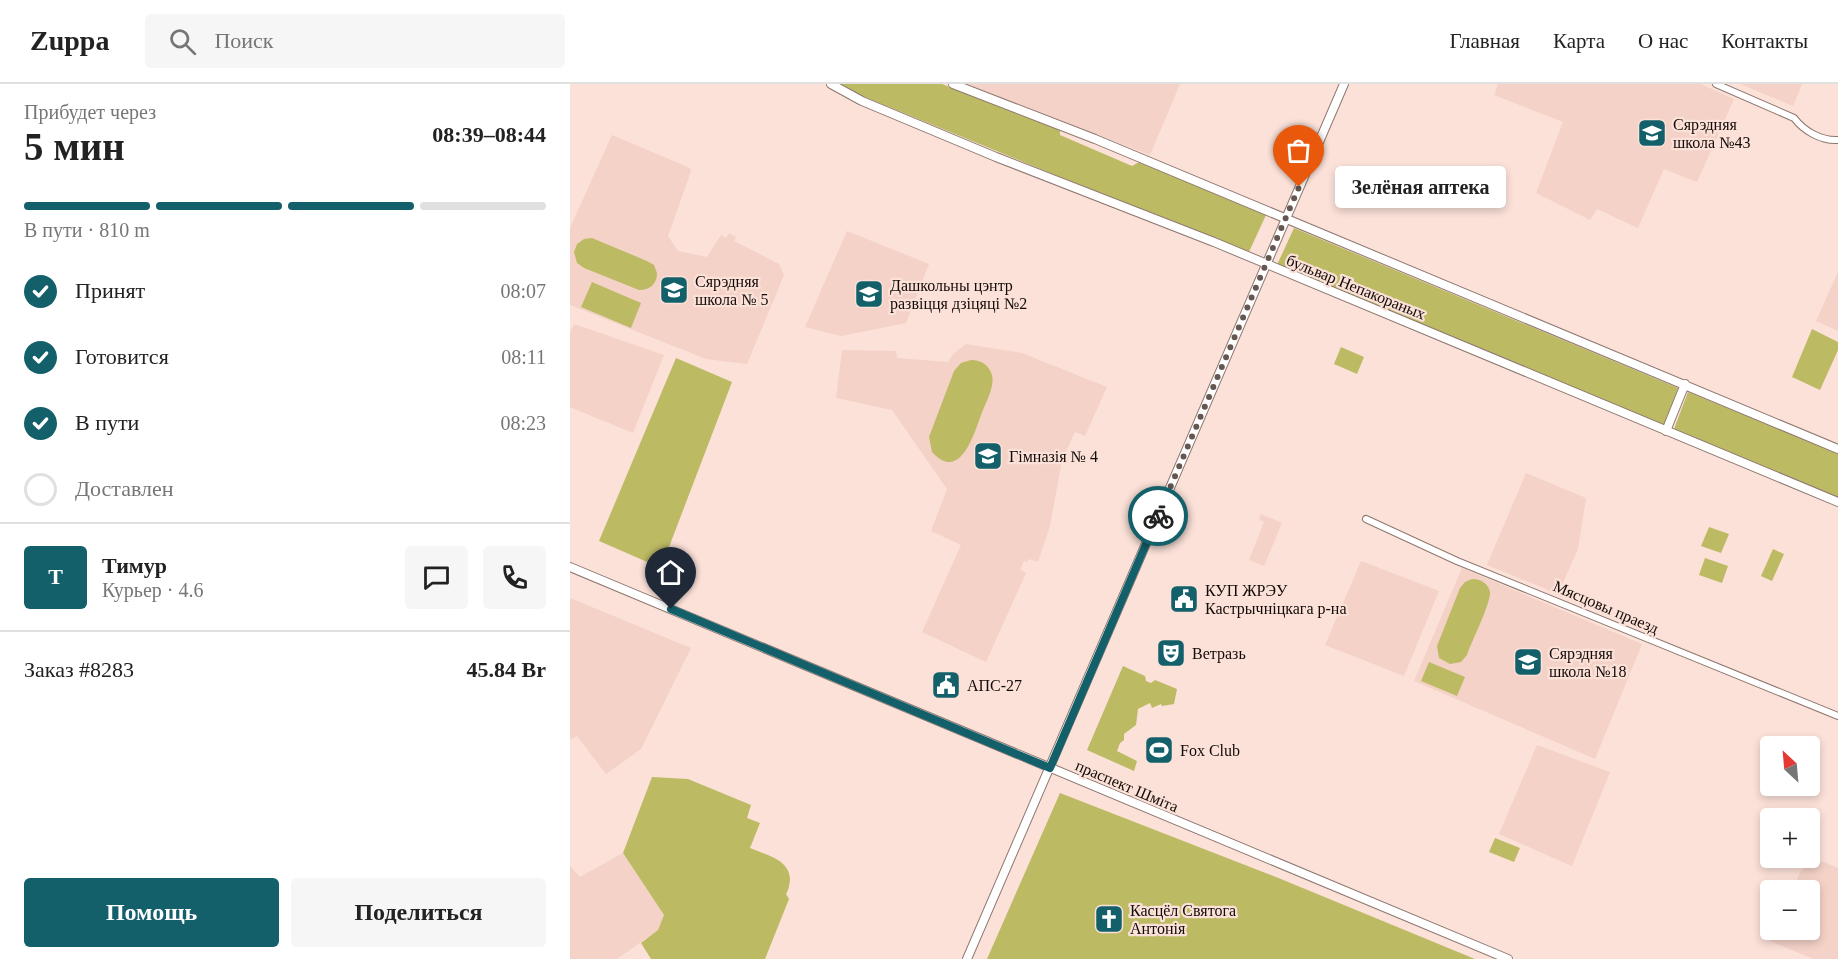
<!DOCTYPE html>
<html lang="ru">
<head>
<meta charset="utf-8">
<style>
	:root { --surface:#fff; --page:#f6f6f6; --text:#222; --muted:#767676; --line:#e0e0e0; --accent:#13606b }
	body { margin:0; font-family:Georgia,serif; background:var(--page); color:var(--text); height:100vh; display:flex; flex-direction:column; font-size:22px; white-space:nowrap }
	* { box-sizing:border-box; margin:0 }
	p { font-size:20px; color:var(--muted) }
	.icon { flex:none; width:33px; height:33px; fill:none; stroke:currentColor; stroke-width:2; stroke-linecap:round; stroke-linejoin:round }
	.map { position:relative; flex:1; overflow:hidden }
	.sheet { display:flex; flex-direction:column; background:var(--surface); width:570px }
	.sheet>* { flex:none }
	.needle { width:39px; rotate:334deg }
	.controls { position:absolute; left:1190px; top:652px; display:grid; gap:12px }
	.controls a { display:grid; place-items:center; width:60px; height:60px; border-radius:6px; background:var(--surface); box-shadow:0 3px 9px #0003; font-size:30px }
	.pin { position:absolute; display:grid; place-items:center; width:51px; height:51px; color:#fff; margin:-62px -26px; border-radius:50% 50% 50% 0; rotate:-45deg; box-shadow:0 0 6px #0007 }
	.pin .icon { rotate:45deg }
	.courier { position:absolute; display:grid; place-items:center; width:60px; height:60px; margin:-30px; border:4px solid #13606b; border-radius:50%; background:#fff; color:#222; box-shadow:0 2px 8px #0007 }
	.bubble { position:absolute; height:42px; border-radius:6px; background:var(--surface); box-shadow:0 3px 9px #0003; font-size:20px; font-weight:600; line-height:42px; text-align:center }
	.headline em { font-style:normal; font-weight:600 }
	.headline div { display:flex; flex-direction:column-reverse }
	.headline { display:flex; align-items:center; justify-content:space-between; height:102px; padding:0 24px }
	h1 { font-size:39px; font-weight:600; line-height:45px }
	.bar { display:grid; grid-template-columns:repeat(4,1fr); gap:9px 6px; align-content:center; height:72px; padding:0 24px }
	.bar i { height:8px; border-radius:4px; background:var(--line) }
	.bar .on { background:var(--accent) }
	.bar p { grid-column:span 4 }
	.line { display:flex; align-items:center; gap:15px; padding:0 24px; border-top:2px solid var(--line) }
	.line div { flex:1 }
	.round { display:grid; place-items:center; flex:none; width:63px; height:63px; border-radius:6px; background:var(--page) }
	ol { padding:0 24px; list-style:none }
	li { display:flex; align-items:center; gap:18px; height:66px }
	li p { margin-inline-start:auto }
	li .icon { padding:6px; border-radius:50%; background:var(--accent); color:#fff; stroke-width:4 }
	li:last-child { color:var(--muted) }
	li i { width:33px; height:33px; border:3px solid var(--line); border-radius:50% }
	.cta { display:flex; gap:12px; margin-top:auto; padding:12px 24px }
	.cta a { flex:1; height:69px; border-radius:6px; background:var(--accent); color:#fff; font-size:24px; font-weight:600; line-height:69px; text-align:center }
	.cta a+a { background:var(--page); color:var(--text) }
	header { display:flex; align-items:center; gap:36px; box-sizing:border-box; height:84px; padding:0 30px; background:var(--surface); border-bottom:2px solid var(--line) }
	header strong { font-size:28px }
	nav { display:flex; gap:33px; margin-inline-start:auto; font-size:21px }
	.search { width:420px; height:54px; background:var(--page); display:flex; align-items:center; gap:15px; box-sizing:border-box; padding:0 21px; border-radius:6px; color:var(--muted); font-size:22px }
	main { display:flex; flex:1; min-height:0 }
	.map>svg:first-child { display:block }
	.built { fill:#f4d2c7 }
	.green { fill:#bdba64 }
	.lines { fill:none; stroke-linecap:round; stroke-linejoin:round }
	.minor-casing { stroke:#8e776f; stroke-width:8 }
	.major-casing { stroke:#8e776f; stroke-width:10 }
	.minor { stroke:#fff; stroke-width:6 }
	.major { stroke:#fff; stroke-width:8 }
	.done { stroke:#645651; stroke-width:6; stroke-dasharray:0 10.8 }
	.route { stroke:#13606b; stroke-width:8 }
	.labels { text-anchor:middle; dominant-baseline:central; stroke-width:4.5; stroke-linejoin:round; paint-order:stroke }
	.poi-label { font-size:16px; fill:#130b08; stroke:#fbe1d8; text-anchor:start }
	.street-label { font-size:16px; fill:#130b08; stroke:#fbe1d8 }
</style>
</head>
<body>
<header>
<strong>Zuppa</strong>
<div class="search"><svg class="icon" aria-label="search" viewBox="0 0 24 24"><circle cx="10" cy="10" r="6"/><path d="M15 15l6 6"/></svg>Поиск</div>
<nav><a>Главная</a><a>Карта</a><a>О нас</a><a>Контакты</a></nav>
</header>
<main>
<section class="sheet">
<div class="headline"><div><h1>5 мин</h1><p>Прибудет через</p></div><em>08:39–08:44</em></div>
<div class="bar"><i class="on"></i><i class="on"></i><i class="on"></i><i></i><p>В пути · 810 m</p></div>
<ol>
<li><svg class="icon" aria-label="check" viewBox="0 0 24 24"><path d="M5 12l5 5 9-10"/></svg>Принят<p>08:07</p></li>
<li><svg class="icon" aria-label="check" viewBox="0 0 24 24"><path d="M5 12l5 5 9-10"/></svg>Готовится<p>08:11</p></li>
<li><svg class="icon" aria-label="check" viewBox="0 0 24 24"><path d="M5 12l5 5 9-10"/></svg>В пути<p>08:23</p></li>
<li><i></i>Доставлен</li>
</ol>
<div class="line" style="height:108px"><b class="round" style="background:var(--accent);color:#fff">Т</b><div><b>Тимур</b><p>Курьер · 4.6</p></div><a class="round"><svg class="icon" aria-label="chat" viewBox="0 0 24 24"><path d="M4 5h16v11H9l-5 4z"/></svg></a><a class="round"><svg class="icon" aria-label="phone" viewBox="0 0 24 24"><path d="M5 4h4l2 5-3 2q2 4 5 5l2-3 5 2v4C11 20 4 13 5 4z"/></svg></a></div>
<div class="line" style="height:78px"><div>Заказ #8283</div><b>45.84 Br</b></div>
<div class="cta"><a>Помощь</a><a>Поделиться</a></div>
</section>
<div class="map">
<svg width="1268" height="875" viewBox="0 0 1268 875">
	<rect width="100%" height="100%" fill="#fbe1d8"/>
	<path class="built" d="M397,0H610L580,71Z
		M928,0H1131L1164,15L1127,98L1094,85L1068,144L1027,125L1020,136L966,109L993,38L924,11Z
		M1170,0H1232L1223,22Z
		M42,51L120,84L121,87L98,152L108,167L137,173L151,151L156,154L159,149L166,153L164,157L209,180L214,191L177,280L136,275L0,221V144Z
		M277,147L359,180L336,239L271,252L235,243Z
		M1268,188V247L1246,237Z
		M4,240L94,271L63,349L0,323V249Z
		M396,260L452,269L537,303L515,352L505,348L492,376L480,442L468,478L459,475L457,478L454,477L450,486L456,489L416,578L352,548L391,461L361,447L377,405L322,326L266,314L272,266L326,267L327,274L378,278L383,270Z
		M956,389L1016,414L1008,465L988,510L917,481Z
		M691,430L712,439L694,482L679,476L694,438L689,435Z
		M791,477L869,507L834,592L755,561Z
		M892,484L1072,560L1025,675L844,597Z
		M0,514L121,564L71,665L36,690L7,652L0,656Z
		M967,661L1040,688L1002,782L929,750Z
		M53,769L94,831L88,846L47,875H0V782L10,793Z
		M1241,777L1254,778L1268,784V875H1243L1200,857L1205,846H1239V807H1222L1230,788Z"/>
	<path class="green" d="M263,0H372L490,46V51L562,82L569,78L696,131L678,170Z
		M724,144L1108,304L1094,341L707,181Z
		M22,154L77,177L84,181L87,189C87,200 80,206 69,206L14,184L7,179L4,168L7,160L14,155Z
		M22,198L71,219L61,244L11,223Z
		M1242,245L1268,258V266L1250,306L1222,293Z
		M771,263L794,273L787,290L764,280Z
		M106,274L162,298L91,484L29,457Z
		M401,276C411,276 419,281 422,291C425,303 415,320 411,331C404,350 390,399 362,368L359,353L384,287L391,279Z
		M1118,308L1268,369V414L1104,345Z
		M1139,443L1159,450L1151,469L1131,462Z
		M1203,465L1214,470L1202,497L1191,492Z
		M1135,474L1158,482L1152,499L1129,491Z
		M902,495C911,495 918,499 920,508C921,519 901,559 897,571L891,578L880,580L869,574L867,562L890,504L895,498Z
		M859,578L895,593L887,612L851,597Z
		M553,582L575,592L576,597L581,599L585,596L607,605L604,620L592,622L591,620L582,624L580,619L568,625L566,641L554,650V656L550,659L547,667L567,677L564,687L517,666Z
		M82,693L118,695L181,721L177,734L190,739L180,764C196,771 220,775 220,796C219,802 219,805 216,810L219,815L195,875H81L71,859L88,846L94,831L53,769Z
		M490,709L706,793L905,875H417Z
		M925,754L950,764L944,778L919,768Z"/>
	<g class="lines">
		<g class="minor-casing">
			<path id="minor" d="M1146,0L1224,34C1234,47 1251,57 1268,56
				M796,435L887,477L1268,632"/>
		</g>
		<g class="major-casing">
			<path id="major" d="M261,0L292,17L426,73L644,158L1268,418
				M383,0L525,55L1268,365
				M1096,347L1115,300
				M0,483L938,875
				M397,875L774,0"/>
		</g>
		<use href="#minor" class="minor"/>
		<use href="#major" class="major"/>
	</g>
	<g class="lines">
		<path class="done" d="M588,432L729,103"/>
		<path class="route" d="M101,525L480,684L588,432"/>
	</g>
	<defs>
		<g id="school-square" transform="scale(1.5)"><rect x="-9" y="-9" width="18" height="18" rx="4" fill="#13606b" stroke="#fbe1d8"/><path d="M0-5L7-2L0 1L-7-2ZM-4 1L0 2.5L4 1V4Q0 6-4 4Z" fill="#fff"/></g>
		<g id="civic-square" transform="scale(1.5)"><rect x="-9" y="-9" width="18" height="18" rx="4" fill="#13606b" stroke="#fbe1d8"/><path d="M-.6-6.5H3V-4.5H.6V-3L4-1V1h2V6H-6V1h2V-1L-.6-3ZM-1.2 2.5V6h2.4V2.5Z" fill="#fff"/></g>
		<g id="theatre-square" transform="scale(1.5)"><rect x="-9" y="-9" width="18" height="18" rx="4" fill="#13606b" stroke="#fbe1d8"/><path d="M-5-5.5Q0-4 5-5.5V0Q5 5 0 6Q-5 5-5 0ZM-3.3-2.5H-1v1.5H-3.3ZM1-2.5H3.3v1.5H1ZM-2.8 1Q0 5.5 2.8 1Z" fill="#fff"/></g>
		<g id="stadium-square" transform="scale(1.5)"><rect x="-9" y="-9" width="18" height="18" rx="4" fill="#13606b" stroke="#fbe1d8"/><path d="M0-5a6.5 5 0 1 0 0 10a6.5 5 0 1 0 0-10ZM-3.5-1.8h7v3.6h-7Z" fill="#fff"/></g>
		<g id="church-square" transform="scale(1.5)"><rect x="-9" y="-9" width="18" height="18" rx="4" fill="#13606b" stroke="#fbe1d8"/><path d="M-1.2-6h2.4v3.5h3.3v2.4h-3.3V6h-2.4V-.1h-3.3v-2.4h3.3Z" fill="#fff"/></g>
	</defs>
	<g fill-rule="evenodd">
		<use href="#school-square" x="1082" y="49"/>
		<use href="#school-square" x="104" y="206"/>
		<use href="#school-square" x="299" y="210"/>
		<use href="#school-square" x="418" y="372"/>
		<use href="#civic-square" x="614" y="515"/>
		<use href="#theatre-square" x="601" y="569"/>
		<use href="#school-square" x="958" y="578"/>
		<use href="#civic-square" x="376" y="601"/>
		<use href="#stadium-square" x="589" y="666"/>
		<use href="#church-square" x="539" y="835"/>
	</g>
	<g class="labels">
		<g class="poi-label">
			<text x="1103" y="40">Сярэдняя<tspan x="1103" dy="18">школа №43</tspan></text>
			<text x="125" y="197">Сярэдняя<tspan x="125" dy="18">школа № 5</tspan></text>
			<text x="320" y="201">Дашкольны цэнтр<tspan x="320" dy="18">развіцця дзіцяці №2</tspan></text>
			<text x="439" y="372">Гімназія № 4</text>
			<text x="635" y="506">КУП ЖРЭУ<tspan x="635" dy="18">Кастрычніцкага р-на</tspan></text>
			<text x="622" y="569">Ветразь</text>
			<text x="979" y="569">Сярэдняя<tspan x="979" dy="18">школа №18</tspan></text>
			<text x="397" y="601">АПС-27</text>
			<text x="610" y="666">Fox Club</text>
			<text x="560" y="826">Касцёл Святога<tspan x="560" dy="18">Антонія</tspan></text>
		</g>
		<g class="street-label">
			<text transform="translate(786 203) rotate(22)">бульвар Непакораных</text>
			<text transform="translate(1036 523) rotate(23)">Мясцовы праезд</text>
			<text transform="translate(557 702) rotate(23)">праспект Шміта</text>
		</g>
	</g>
</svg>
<div class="controls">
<a><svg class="needle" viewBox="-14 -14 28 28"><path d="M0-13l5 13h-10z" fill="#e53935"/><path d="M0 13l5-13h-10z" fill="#767676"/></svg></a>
<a>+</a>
<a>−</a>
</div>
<div class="pin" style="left:729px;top:103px;background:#ea580c"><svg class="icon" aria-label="bag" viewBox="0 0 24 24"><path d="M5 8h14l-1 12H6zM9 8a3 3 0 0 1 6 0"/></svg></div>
<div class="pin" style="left:101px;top:525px;background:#1f2937"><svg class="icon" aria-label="home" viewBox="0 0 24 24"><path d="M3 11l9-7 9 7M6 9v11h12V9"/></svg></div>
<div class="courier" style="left:588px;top:432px"><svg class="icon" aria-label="bike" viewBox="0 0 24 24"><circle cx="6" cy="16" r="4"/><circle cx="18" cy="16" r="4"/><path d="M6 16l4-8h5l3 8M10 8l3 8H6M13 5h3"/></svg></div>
<div class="bubble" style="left:765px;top:82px;width:171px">Зелёная аптека</div>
</div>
</main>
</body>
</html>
